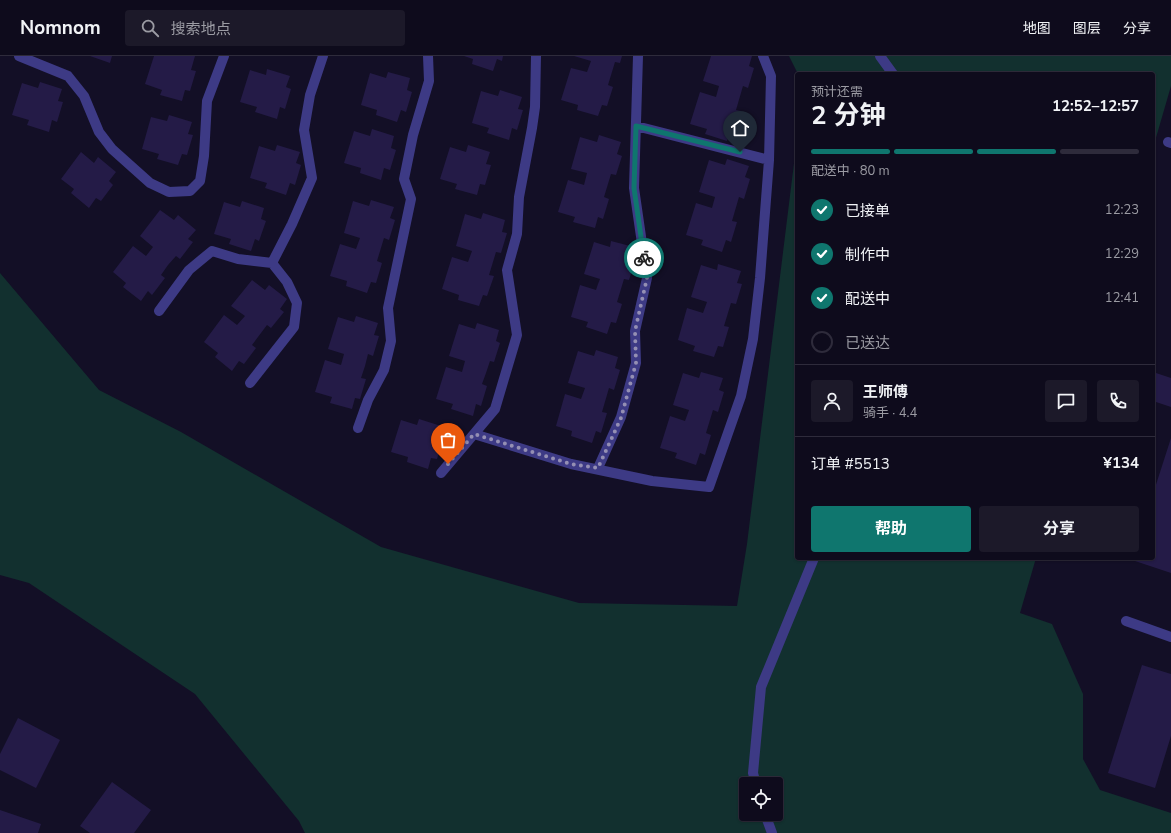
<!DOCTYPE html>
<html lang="zh">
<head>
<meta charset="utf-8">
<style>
	:root { --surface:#0e0b1c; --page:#1c1929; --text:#f1f3f6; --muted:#9b9ba3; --line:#2e2b3b; --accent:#0f766e }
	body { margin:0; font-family:"Nunito Sans","Noto Sans SC",sans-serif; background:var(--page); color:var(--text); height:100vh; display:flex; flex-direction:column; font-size:15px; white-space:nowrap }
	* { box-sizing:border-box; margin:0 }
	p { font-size:13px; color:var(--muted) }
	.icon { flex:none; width:22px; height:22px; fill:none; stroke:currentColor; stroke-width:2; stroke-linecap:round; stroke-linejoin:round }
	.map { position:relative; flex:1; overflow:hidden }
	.sheet { position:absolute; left:795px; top:16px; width:360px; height:488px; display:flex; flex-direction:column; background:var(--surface); border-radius:4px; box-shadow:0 1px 3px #0004,0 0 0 1px var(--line) }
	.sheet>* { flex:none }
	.controls { position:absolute; left:739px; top:721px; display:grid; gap:8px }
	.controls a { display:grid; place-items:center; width:44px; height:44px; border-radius:4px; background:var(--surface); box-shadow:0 1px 3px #0004,0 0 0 1px var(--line); font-size:20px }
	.pin { position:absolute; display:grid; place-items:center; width:34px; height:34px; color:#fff; margin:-41px -17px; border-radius:50% 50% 50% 0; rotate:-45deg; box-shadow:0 0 4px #0007 }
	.pin .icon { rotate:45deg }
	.courier { position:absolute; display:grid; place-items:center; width:40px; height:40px; margin:-20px; border:3px solid #0f766e; border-radius:50%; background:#fff; color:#222; box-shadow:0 1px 5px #0007 }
	.headline em { font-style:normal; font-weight:700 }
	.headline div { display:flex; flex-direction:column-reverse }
	.headline { display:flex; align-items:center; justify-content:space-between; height:68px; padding:0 16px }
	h1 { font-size:26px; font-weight:700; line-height:30px }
	.bar { display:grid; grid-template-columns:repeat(4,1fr); gap:6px 4px; align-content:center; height:48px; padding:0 16px }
	.bar i { height:5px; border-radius:3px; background:var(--line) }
	.bar .selected { background:var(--accent) }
	.bar p { grid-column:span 4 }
	.line { display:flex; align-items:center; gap:10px; padding:0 16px; border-top:1px solid var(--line) }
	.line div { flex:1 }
	.round { display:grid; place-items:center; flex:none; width:42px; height:42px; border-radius:4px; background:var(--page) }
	ol { padding:0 16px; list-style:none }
	li { display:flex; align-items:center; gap:12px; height:44px }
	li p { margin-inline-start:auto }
	li .icon { padding:4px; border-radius:50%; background:var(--accent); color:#fff; stroke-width:4 }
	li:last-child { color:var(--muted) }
	li i { width:22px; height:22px; border:2px solid var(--line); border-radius:50% }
	.button { display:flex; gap:8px; margin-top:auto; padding:8px 16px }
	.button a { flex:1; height:46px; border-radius:4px; background:var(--accent); color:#fff; font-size:16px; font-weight:700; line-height:46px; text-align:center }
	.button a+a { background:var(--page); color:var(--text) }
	header { display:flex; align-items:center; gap:24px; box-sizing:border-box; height:56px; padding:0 20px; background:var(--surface); border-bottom:1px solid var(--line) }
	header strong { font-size:19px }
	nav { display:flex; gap:22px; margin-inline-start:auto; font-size:14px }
	.search { width:280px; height:36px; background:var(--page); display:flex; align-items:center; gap:10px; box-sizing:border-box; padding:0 14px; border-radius:4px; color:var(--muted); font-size:15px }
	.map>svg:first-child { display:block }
	.green { fill:#12302f; fill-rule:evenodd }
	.building { fill:#241b47 }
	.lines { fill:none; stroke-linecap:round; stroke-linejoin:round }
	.minor { stroke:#3d3a85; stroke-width:10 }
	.done { stroke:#948fb3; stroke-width:4; stroke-dasharray:0 7.2 }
	.route { stroke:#0f766e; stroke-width:5 }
</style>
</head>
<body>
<header>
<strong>Nomnom</strong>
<div class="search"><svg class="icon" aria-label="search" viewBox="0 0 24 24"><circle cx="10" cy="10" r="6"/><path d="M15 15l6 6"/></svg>搜索地点</div>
<nav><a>地图</a><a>图层</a><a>分享</a></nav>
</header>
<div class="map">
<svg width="1171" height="777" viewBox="0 0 1171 777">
	<rect width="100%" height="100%" fill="#130f26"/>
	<path class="green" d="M789,0H1171V30L1153,92V18H798Z
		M797,83V502H1036L1020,557L1052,568L1083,638V703L1100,734L1171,757V777H305L299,765L195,638L29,527L0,519V217L99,334L181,376L381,491L579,547L737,550L747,488ZM746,728H776V758H746Z"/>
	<path class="building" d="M90,0H112L110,7Z
		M154,0H195L191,14L196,15L190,35L185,34L182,45L160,39L162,34L145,28Z
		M464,0H503L502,5L497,3L493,15L472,8L473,3Z
		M574,0H622L620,7L615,6L608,29L613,31L607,50L602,49L598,60L577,54L578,49L561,44L571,12L587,16L591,5Z
		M711,0H752L749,10L754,12L748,32L743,30L736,54L741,55L735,75L730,73L727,85L705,78L707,73L690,68L700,36L716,41L719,30L703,25Z
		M267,13L290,20L286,31L291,33L285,53L280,51L277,63L255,56L257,51L240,46L250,14L266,19Z
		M388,16L410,22L407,34L412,36L406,56L401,54L397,66L376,59L377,54L361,49L370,17L386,22Z
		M40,26L62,33L58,45L63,46L57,66L52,64L49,76L27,69L29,64L12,59L22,27L38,32Z
		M500,34L522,41L518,53L523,54L517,74L512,72L509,84L487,77L489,72L472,67L481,35L498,40Z
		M169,59L192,66L188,78L193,79L187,99L182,98L178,109L157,103L159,98L142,93L151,61L167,65Z
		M372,73L394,80L391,92L396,94L390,114L384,112L381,124L360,117L361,112L344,107L354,75L370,80Z
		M599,79L621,86L617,98L622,100L616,119L611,118L604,141L609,143L603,163L598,161L595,172L573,166L575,161L558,156L568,124L584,129L587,117L571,113L580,81L597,86Z
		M277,89L300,96L296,107L301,109L295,129L290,127L286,139L265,132L267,127L250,122L259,90L275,95Z
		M468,89L490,96L486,108L491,109L485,129L480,128L477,139L455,133L457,128L440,123L450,91L466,96Z
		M81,96L94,107L98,101L116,116L109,125L113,129L101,145L96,142L89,152L71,137L74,133L61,123Z
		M727,103L749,110L745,121L750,123L744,143L739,141L732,165L737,166L731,186L726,184L722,196L701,189L703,184L686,179L696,147L712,152L715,141L699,136L709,104L725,109Z
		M371,144L394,151L390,162L395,164L389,184L384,182L377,205L382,207L376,227L371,226L367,237L346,230L347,225L330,220L340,188L356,193L360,182L344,177L353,145L369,150Z
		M242,145L264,152L261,163L266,165L259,185L255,183L251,195L229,188L231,183L214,178L224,146L240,151Z
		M160,154L174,164L178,159L196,174L188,183L193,186L180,203L176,200L168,209L161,219L165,222L152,239L148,235L141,245L123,231L126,227L113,216L133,190L146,200L153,191L140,180Z
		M483,157L505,164L502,176L507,177L501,197L496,196L489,219L494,220L487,240L483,239L479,250L458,244L459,239L442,233L452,201L468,206L472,195L456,190L465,158L481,163Z
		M611,185L634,191L630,203L635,205L629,224L624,223L617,246L622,248L616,267L611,266L607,278L586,271L588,266L571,261L580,229L596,234L598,228L600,223L584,218L594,186L610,191Z
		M718,208L741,215L737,227L742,228L736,248L731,247L724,270L729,271L723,291L718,290L714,301L693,295L695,290L678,284L687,252L703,257L707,246L691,241L701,209L717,214Z
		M252,224L265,234L269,229L287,243L280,253L284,256L271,272L267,269L252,289L256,292L244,308L239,305L232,315L215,301L218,297L204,286L224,259L237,269L245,260L231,250Z
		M356,260L378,267L374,279L379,280L373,300L368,298L365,310L361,322L366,323L360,343L355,342L352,353L330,347L332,341L315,336L325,304L341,309L344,298L328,293L338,261L354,266Z
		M477,267L499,274L496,285L500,287L494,306L490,305L486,317L482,328L487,330L481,350L476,348L473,360L451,353L453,348L436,343L446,311L462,316L465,305L449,300L459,268L475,273Z
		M596,294L618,301L615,312L620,314L614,334L609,332L602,356L607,357L601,377L596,375L592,387L571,380L572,375L556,370L565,338L581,343L585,332L568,327L578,295L594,300Z
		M701,316L723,322L719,334L724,336L718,356L713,354L706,377L711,379L705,399L700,397L696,409L675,402L677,397L660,392L670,360L685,365L689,354L673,349L683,317L699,322Z
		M1153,316L1171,322V351L1153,345Z
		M419,363L441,370L437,382L443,383L437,403L431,402L428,413L407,406L408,401L391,396L401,364L417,369Z
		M1171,382V517L1132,504L1133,502H1153V438Z
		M1142,609L1171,618V680L1155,732L1108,717Z
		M18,662L60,684L36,732L0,714V698Z
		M112,726L151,754L134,777H90L80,770Z
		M0,754L41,768L38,777H0Z"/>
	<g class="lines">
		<path class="minor" d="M19,0L68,20L84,40L99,76L112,93L150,127L169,136L190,135L200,125L204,100L207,45L224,0
			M880,0L893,18
			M636,70L769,104
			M1168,86L1171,87
			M159,255L189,214L212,195L238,203L272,207
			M250,327L294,271L297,247L287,226L272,207L292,168L312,122L304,74L310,39L323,0
			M358,372L368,344L384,314L391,285L388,252L411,143L404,123L413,79L429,25L428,0
			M474,378L571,408L652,425L709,431L741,340L753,283L760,222L769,104L771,20L763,0
			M598,412L621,361L636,307L635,275L647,222L634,132L638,0
			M441,417L495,353L517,279L507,214L517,178L519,141L532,72L535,51L536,0
			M1126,565L1171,581
			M756,728L753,717L761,631L814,502
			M765,758L772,777"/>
	</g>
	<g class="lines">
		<path class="done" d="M448,408L474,378L571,408L598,412L621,362L636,307L635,275L647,222L644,202"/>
		<path class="route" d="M644,202L634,132L636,70L740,96"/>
	</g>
</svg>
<div class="controls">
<a><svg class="icon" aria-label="locate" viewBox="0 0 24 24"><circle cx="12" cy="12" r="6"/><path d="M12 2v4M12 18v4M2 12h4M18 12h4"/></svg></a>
</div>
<div class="pin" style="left:448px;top:408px;background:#ea580c"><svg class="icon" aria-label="bag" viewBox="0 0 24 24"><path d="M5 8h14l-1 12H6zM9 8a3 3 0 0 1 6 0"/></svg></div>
<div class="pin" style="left:740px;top:96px;background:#1f2937"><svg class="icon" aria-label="home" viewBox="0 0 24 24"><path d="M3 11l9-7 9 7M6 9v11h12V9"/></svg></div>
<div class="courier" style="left:644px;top:202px"><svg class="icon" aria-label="bike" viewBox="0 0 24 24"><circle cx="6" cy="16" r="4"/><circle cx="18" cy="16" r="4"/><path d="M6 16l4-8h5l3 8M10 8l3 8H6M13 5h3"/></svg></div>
<section class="sheet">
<div class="headline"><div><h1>2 分钟</h1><p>预计还需</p></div><em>12:52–12:57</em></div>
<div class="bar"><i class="selected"></i><i class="selected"></i><i class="selected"></i><i></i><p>配送中 · 80 m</p></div>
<ol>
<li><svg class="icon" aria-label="check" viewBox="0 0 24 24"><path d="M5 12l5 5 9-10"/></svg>已接单<p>12:23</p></li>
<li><svg class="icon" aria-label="check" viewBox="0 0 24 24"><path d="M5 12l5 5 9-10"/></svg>制作中<p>12:29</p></li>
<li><svg class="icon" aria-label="check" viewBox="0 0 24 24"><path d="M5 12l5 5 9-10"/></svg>配送中<p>12:41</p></li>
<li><i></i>已送达</li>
</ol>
<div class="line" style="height:72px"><a class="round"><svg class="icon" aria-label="person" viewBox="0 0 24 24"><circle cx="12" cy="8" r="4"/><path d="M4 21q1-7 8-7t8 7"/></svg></a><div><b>王师傅</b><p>骑手 · 4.4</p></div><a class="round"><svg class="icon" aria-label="chat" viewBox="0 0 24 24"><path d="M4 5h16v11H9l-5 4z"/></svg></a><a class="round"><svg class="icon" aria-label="phone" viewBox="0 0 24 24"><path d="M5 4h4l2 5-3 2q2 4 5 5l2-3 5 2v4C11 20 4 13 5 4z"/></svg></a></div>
<div class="line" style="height:52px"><div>订单 #5513</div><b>¥134</b></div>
<div class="button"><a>帮助</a><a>分享</a></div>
</section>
</div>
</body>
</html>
